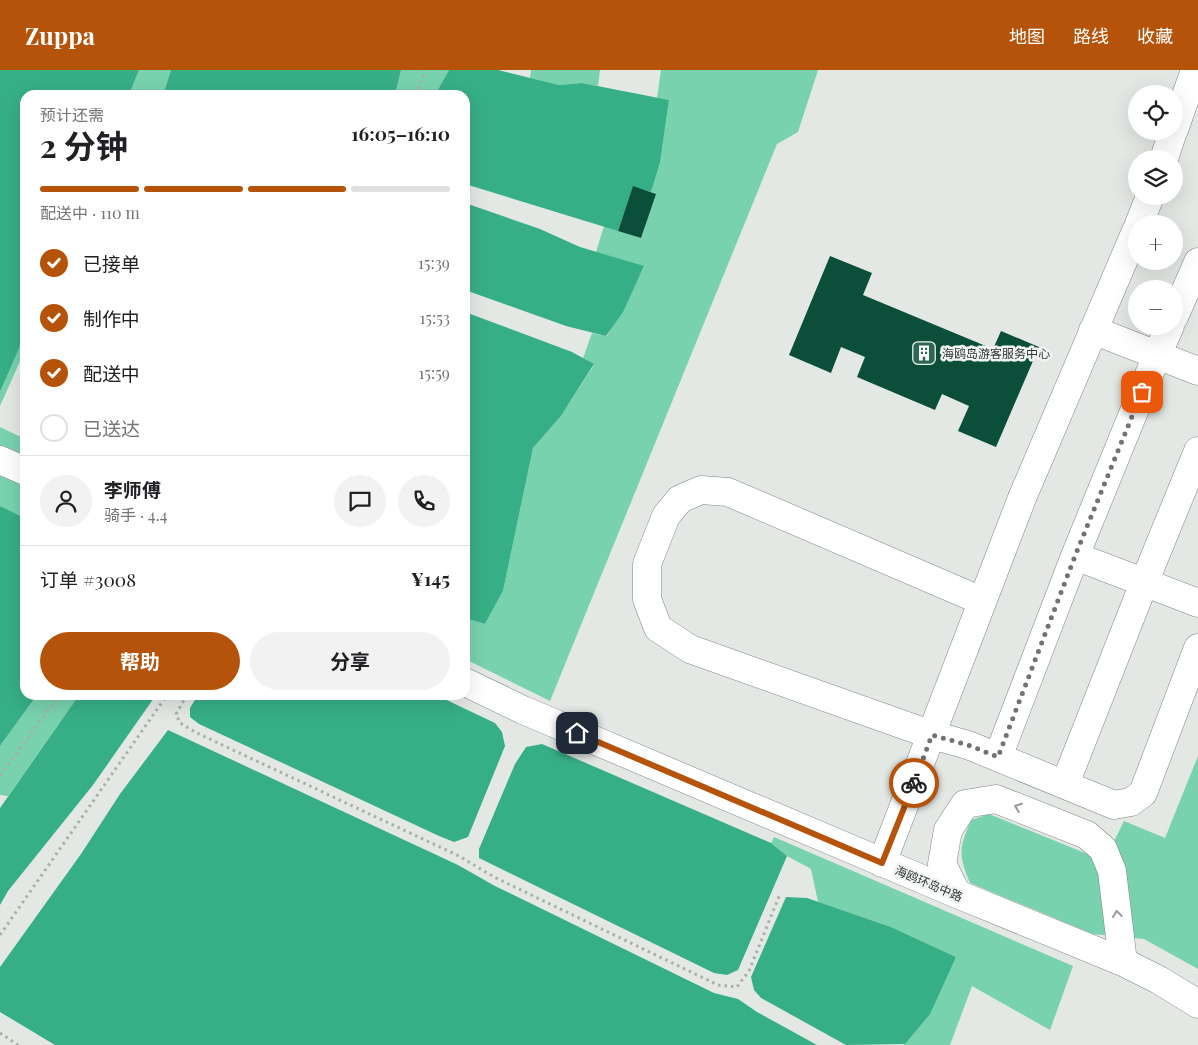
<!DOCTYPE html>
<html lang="zh">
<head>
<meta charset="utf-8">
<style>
	:root { --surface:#fff; --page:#f2f2f2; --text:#202124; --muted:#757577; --line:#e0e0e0; --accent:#b45309 }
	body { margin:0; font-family:"Playfair Display","Noto Sans SC",serif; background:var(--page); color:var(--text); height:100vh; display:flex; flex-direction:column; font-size:19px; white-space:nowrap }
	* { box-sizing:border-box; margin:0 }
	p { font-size:16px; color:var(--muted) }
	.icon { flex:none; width:28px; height:28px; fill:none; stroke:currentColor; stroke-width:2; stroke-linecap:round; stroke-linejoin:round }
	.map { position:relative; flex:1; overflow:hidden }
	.panel { position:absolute; left:20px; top:20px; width:450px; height:610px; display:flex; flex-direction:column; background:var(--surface); border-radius:15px; box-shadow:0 5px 20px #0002 }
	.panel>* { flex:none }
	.controls { position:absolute; left:1128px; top:15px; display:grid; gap:10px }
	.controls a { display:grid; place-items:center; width:55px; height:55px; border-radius:50%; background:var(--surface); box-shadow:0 5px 20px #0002; font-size:25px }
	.pin { position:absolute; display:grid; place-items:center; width:42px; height:42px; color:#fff; margin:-21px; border-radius:10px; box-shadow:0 2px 8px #0006 }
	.courier { position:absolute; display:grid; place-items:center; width:50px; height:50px; margin:-25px; border:4px solid #b45309; border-radius:50%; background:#fff; color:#222; box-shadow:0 1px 6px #0007 }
	.headline em { font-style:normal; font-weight:700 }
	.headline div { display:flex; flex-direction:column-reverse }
	.headline { display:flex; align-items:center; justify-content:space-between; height:85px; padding:0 20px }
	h1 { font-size:32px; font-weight:700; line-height:38px }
	.bar { display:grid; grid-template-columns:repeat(4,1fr); gap:8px 5px; align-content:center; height:60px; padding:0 20px }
	.bar i { height:6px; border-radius:4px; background:var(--line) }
	.bar .active { background:var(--accent) }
	.bar p { grid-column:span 4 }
	.line { display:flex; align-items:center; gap:12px; padding:0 20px; border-top:1px solid var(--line) }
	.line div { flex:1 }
	.round { display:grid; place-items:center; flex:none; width:52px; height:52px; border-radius:26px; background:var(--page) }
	ol { padding:0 20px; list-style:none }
	li { display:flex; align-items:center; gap:15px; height:55px }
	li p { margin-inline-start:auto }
	li .icon { padding:5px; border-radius:50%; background:var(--accent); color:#fff; stroke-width:4 }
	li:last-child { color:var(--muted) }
	li i { width:28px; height:28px; border:2px solid var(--line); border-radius:50% }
	.primary-button { display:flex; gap:10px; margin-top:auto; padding:10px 20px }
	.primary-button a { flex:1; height:58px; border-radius:30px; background:var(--accent); color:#fff; font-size:20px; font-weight:700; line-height:58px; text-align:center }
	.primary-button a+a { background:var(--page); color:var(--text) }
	header { display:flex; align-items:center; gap:30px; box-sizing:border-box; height:70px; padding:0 25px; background:var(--accent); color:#fff }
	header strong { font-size:24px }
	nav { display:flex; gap:28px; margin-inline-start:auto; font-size:18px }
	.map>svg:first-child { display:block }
	.green { fill:#78d2ae }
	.water { fill:#37af86 }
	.building { fill:#0b4e39 }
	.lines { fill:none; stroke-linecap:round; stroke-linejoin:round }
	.minor-casing { stroke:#808582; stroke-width:29 }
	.path { stroke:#aaaeab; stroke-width:3; stroke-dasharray:2.5 4; stroke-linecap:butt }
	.minor { stroke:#fff; stroke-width:28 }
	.oneway { stroke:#989a99 }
	.done { stroke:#707371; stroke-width:5; stroke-dasharray:0 9 }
	.route { stroke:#b45309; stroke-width:6 }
	.labels { text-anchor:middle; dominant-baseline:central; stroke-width:5; stroke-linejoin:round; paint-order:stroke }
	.poi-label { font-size:12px; fill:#323433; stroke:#f0f5f3; text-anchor:start }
	.street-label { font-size:12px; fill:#323433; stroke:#f0f5f3 }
</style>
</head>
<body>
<header>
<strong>Zuppa</strong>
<nav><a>地图</a><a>路线</a><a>收藏</a></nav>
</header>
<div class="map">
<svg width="1198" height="975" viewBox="0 0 1198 975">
	<rect width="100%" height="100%" fill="#e3e8e5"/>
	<path class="green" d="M139,0H171L163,25H129Z
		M401,0H449L435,25H395Z
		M531,0H600L598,16L582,13L559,15L530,8Z
		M661,0H818L798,62L777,74L550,631L465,589V548L485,554L503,521L533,378L561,346L594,295L583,288L592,263L607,266L644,197L596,182L604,156L641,168L655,124L651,122L660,93L669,30L657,28Z
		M25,265V280L0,336V322Z
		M0,357L25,369V448L0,436Z
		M37,625H79L8,726L0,725V676Z
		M1198,686V899L1144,869L1093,864L970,813C958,784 959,779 971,750L989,744L1090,785L1110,779L1124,751L1165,768Z
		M774,767L1073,896L1050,960L972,916L950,975H904L956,887L891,857L818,832L811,799L787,786L771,773Z"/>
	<path class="water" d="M0,0H139L129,25H25V265L0,322Z
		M171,0H401L395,25H163Z
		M449,0H498L559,15L582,13L669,30L660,93L651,122L633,117L618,161L465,114V25H435Z
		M465,133L540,159L580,177L644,196L623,242L606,266L566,256L465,220Z
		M465,242L572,282L594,294L561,346L533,378L503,521L485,554L465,548Z
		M0,436L25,448V625H37L0,676Z
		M79,625H156L93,715L8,821L0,835V738Z
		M198,625H436L495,653L502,662L505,676L468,767L454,772L439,766L199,654L190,647V638Z
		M168,660L458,795L495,816L714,923L738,929L757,942L817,975H55L0,942V897L81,784L120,724Z
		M542,674L771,773L787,786L738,900L727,905L714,903L479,788V779L515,694L526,677Z
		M786,827L807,828L891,857L956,887L930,944L905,974L846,975L761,928L754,920L751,907Z"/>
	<path class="building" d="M633,116L656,124L641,168L618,161Z
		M830,186L872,203L863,225L993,279L1001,261L1039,277L996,377L958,361L969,336L942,324L935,340L857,307L865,287L841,277L831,303L789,285Z"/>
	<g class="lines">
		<g class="minor-casing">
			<path id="minor" d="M1174,60L1195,0
				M1164,89L1173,61
				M1139,154L1150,126
				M1174,247L1198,192
				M1093,260L1157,285L1170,256
				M0,390L25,401
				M1075,486L1198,533
				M982,531L728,422L701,420L680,429L666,446L647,494V529L658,558L690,579L932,665L968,675L1114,735L1131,732L1143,723L1198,578
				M465,612L523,640L957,824L1123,892L1159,910L1198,934
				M998,687L1075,486L1157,285L1198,301
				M1065,714L1144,513L1198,381
				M882,793L1022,428L1136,161
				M957,824L942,794L948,760L965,734L996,729L1087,765L1103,779L1112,801L1123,892"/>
		</g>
		<path class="path" d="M416,25L425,0
			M187,625L176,644L180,653L197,663L459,786L494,807L718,915L737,917L749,901L780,824
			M0,705L60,625
			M0,865L167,625
			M0,963L18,975"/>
		<use href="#minor" class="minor"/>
	</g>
	<defs><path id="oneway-chevron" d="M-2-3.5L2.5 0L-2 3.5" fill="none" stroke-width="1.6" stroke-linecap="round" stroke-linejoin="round" transform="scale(1.25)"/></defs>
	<g class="oneway">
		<use href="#oneway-chevron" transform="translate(1018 737) rotate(-159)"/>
		<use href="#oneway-chevron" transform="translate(1117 844) rotate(-97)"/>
	</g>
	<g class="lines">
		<path class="done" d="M914,713L932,665L968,675L998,687L1075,486L1142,322"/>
		<path class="route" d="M577,663L882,793L914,713"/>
	</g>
	<defs>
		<g id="building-square" transform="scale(1.25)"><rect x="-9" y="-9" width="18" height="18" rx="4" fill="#2c6751" stroke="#f0f5f3"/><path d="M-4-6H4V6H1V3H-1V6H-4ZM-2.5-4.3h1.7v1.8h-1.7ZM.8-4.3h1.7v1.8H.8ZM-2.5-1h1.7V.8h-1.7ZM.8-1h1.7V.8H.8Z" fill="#fff"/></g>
	</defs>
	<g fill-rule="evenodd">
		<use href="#building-square" x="924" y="283"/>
	</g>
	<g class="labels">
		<g class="poi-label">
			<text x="942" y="283">海鸥岛游客服务中心</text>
		</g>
		<g class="street-label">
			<text transform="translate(929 813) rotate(23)">海鸥环岛中路</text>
		</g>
	</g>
</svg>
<div class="controls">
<a><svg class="icon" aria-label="locate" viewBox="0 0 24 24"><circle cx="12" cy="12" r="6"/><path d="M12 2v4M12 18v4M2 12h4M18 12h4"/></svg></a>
<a><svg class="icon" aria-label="layers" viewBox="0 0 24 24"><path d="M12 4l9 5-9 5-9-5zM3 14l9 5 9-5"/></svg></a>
<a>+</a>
<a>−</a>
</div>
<div class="pin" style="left:1142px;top:322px;background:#ea580c"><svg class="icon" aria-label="bag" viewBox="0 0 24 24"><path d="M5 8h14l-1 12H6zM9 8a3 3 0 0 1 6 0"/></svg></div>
<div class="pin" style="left:577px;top:663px;background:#1f2937"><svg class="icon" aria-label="home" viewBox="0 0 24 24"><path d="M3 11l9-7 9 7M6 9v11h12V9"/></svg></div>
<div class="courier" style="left:914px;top:713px"><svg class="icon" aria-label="bike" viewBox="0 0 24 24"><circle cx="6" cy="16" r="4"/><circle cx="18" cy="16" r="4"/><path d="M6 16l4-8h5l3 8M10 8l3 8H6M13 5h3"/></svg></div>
<section class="panel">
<div class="headline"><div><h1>2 分钟</h1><p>预计还需</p></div><em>16:05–16:10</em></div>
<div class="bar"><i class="active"></i><i class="active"></i><i class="active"></i><i></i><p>配送中 · 110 m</p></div>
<ol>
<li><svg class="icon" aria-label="check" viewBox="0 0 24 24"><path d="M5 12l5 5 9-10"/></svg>已接单<p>15:39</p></li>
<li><svg class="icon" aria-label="check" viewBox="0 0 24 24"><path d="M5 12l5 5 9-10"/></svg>制作中<p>15:53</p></li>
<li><svg class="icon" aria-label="check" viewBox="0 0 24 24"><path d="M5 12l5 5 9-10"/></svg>配送中<p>15:59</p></li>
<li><i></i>已送达</li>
</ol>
<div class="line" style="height:90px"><a class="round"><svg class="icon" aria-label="person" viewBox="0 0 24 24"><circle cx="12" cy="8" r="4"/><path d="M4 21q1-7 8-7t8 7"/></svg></a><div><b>李师傅</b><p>骑手 · 4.4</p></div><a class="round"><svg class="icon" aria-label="chat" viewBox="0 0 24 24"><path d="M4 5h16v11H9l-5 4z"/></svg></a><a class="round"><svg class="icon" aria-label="phone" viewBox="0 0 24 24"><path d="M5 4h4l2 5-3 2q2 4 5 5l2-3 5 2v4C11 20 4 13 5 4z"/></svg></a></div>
<div class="line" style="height:65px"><div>订单 #3008</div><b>¥145</b></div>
<div class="primary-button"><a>帮助</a><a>分享</a></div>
</section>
</div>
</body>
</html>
